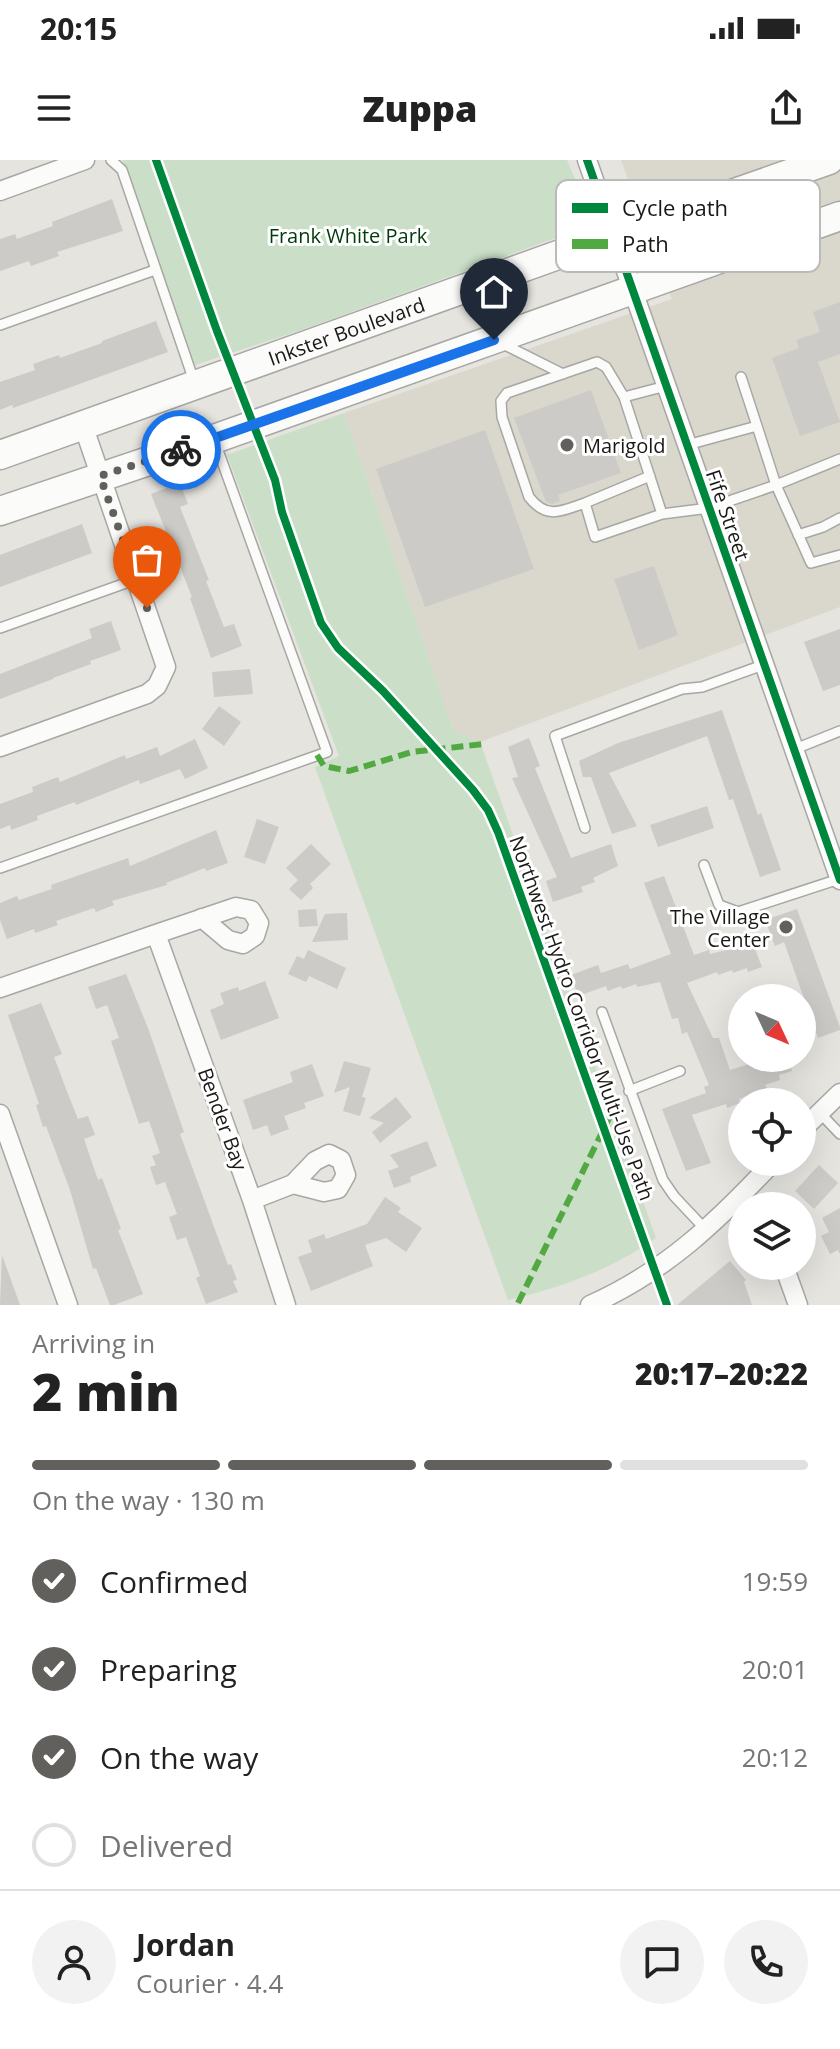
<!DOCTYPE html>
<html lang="en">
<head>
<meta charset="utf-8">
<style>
	:root { --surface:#fff; --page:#f2f2f2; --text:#222; --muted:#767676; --line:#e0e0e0; --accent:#61605c }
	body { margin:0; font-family:"Open Sans",sans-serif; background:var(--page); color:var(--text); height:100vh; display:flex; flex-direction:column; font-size:30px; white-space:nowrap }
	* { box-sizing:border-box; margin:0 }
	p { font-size:26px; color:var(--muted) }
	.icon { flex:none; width:44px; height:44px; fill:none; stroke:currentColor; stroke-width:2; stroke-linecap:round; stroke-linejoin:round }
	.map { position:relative; height:1145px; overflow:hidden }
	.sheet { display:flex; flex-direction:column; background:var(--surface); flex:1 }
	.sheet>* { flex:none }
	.needle { width:52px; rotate:134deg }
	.controls { position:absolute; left:728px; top:824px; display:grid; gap:16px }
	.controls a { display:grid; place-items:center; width:88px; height:88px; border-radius:50%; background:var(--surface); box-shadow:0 8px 32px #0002; font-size:40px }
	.pin { position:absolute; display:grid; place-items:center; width:68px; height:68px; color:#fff; margin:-82px -34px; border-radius:50% 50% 50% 0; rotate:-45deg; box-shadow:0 0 8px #0007 }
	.pin .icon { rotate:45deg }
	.courier { position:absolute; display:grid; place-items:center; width:80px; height:80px; margin:-40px; border:6px solid #1a73e8; border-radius:50%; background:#fff; color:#222; box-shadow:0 2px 10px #0007 }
	.overview em { font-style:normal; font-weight:800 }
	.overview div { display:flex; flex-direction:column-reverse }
	.overview { display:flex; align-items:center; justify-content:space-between; height:136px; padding:0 32px }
	h1 { font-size:52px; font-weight:800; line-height:60px }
	.bar { display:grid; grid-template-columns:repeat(4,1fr); gap:12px 8px; align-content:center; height:96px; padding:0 32px }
	.bar i { height:10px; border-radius:6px; background:var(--line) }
	.bar .active { background:var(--accent) }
	.bar p { grid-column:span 4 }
	.line { display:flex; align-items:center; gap:20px; padding:0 32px; border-top:2px solid var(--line) }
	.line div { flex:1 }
	.round { display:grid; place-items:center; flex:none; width:84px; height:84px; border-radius:42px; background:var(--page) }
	ol { padding:0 32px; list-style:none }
	li { display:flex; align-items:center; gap:24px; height:88px }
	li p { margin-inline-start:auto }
	li .icon { padding:8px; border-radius:50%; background:var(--accent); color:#fff; stroke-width:4 }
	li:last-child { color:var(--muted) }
	li i { width:44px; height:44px; border:4px solid var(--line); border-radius:50% }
	.status { display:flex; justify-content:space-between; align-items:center; height:56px; padding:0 40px; background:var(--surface); direction:ltr }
	.status svg { height:22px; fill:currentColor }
	header { display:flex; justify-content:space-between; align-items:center; height:104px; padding:0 32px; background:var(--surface); font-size:36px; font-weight:800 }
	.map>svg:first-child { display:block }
	.built { fill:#dad7cd }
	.green { fill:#cbdec8 }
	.building { fill:#cccbc7 }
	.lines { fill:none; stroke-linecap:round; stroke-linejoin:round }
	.lane-casing { stroke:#a7a7a4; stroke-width:12 }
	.street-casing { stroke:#a7a7a4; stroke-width:21 }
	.primary-casing { stroke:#a7a7a4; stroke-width:31 }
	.lane { stroke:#fbfbfa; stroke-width:9 }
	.street { stroke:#fbfbfa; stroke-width:18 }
	.primary { stroke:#fbfbfa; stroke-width:28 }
	.quiet { stroke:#52a942; stroke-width:6; stroke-dasharray:12 6; stroke-linecap:butt }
	.cycleway-casing { stroke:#fff; stroke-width:13 }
	.cycleway { stroke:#00873e; stroke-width:8 }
	.done { stroke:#61605c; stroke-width:8; stroke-dasharray:0 14.4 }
	.route { stroke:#1a73e8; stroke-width:10 }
	.poi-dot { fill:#61605c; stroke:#fff; stroke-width:3 }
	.labels { text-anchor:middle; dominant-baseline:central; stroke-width:6; stroke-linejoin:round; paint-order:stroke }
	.park-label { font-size:20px; fill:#003a09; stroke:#fff }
	.street-label { font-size:20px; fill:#1a1916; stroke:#fff }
	.poi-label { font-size:20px; fill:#1a1916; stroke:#fff; text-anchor:start }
	.key { fill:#fff; stroke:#babab9; stroke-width:2 }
	.key-label { font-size:22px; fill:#1a1916 }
</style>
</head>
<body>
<div class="status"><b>20:15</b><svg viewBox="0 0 49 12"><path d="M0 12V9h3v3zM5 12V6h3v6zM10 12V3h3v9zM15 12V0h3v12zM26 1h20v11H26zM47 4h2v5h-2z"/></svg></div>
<header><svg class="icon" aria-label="menu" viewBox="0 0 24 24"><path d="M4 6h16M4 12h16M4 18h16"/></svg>Zuppa<svg class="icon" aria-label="share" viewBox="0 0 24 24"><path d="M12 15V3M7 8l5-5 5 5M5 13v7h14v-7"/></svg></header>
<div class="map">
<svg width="840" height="1145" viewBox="0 0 840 1145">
	<rect width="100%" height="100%" fill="#e5e4df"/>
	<path class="built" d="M621,0H840V447L480,582L454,571L344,253L672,139Z"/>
	<path class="green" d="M123,0H567L594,64L304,169L195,205Z
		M344,253L454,571L480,582L656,1078C612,1109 561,1128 508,1140L315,607L339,596L227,295Z"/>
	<path class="building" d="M112,39L123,71L57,92L59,96L31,106L29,101L0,111V79L15,74L17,79L53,66L52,62Z
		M840,142V194L818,202L840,262L800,276L772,198L799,188L796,180L820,172L813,152Z
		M156,161L168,192L13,248L12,245L0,250V222L35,210L33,204L59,195L60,198L102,183V181Z
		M591,230L621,313L558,335L560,341L552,344L546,342L514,258Z
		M485,270L534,409L425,447L376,309Z
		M180,323L188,344L180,347L209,420L206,421L224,467L234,464L242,486L211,498L190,438L192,437L151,334Z
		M82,364L92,393L0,427V395Z
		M654,406L678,475L639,490L614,419Z
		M111,461L121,490L90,501L91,504L53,518V519L0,539V514L92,478L89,469Z
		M840,469V525L823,531L804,482Z
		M250,509L253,534L214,537L212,512Z
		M219,546L241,562L224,586L202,569Z
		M722,550L758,655L761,653L781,710L760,717L733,639L729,640L707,576L609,613L637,666L612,674L591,617H583L579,601L618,583Z
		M529,578L540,606L535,608L571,698L611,684L618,706L593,718L595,722L581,727L583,732L553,742L546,721L557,717L512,618L518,617L508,587Z
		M195,579L208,608L185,619L180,609L140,624L139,620L76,645L75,642L37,656L38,660L11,670L10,665L0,669V644L33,632L32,627L58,617L60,622L125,595L126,599L157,587L160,596Z
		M707,646L714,668L658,687L650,665Z
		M257,659L279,667L265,704L244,697Z
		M216,670L228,703L206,711L205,708L166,723L167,725L112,741L114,745L96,752L94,748L56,761L58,765L35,773L34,769L7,779L0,760V743L17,736L19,740L52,729L51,725L128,698L130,706Z
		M311,684L331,704L310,724L313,728L301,740L289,729L298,720L286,708Z
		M664,716L694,795L709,790L710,794L739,787L741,791L754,786L762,807L748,812L747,808L733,813L732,810L718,815L717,812L687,823L713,878H719L730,910L768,898H788L792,911L779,915L780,920L765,925L767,928L739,939L740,943L727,948L726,944L692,955L711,1003L686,1011L662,949L706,933L704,927L709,925L687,872L682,874L678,858L672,859L660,822L637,827L636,824L622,829L621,826L608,831L606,826L578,836L571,815L598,805L601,813L628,804L630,809L671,794L644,723Z
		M316,749L318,766L299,767L298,750Z
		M797,749L840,867V870L818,878L784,782L775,786L765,760Z
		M347,753L348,780L312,782L325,754Z
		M308,790L346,808L337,829L309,816L306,822L288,814L297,796L304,799Z
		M126,814L148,868L184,972L180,974L228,1105L231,1104L237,1120L233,1121L238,1132L206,1144L196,1118L200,1116L186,1077L177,1080L169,1057L177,1054L165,1022L156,1025L150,1007L156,1005L152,996L160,993L149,961L139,964L111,881L119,878L107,845L96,849L88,827Z
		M265,821L279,858L221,880L210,850L224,844L220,833L238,827L239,831Z
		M41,843L62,894L54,897L68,934L78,959L88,956L95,975L84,979L98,1020L102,1018L121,1069L118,1070L143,1134L114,1145H110L96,1108L93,1109L70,1030L46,966L43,967L36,945L39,944L8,855Z
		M344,901L371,908L362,937L366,938L360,956L343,951L350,927L334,933Z
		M312,904L324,936L304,943L306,948L284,956L289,969L271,976L267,965L253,970L243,940L293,922L290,912Z
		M396,937L412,957L380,983L372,972L384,963L369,958Z
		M427,981L437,1006L410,1017L411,1022L394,1028L388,1011L399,1007L390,995Z
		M819,1005L838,1023L814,1049L795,1031Z
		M385,1037L401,1048L398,1052L422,1068L406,1092L386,1078L365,1085L373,1106L311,1131L298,1097L312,1092L308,1080L324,1074L326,1079L367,1064Z
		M840,1048V1094L838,1090L830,1094L821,1076L829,1072L822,1058Z
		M2,1095L20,1145H0Z
		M730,1101L746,1120L744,1122L752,1145H677Z"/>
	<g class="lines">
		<g class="lane-casing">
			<path id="lane" d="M111,0L122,10L194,221
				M0,165L155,110
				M501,183L563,214
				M624,237L662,354L595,377L585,343C561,351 547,360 529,337L502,257L501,241L507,233L597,202L606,207L624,237L666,226
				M687,285L757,266L741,217
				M840,299L776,325L811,403L840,395
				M585,343L650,316
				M662,354L709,348L776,325L757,266
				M798,375L823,367L840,358
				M0,468L137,419
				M795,589L840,571
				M585,668L555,576L682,529L702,527L763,505
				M704,705L719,745L738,752L839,719
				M0,708L327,592L215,282
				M602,852L663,1020L674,1036L705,1069
				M629,931L680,911
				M819,952L840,974"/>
		</g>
		<g class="street-casing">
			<path id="street" d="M587,0L840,720
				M0,31L85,0
				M0,587L147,534L157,526L166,507L83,265
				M156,774L236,747L251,750L259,763L255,776L243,784L228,780L202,758
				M0,828L156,774L252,1040L286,1145
				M0,954L68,1145
				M802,970L840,933
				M252,1040L293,1024L324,1032L338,1029L346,1015L341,1000L329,994L315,1001L293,1024
				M784,1106L798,1145
				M590,1145C665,1112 718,1061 773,1002"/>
		</g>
		<g class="primary-casing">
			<g id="primary">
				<path id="s1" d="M0,295L583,86L829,0"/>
				<path d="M0,351L214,279L840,56"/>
			</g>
		</g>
		<use href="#lane" class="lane"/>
		<use href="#street" class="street"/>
		<use href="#primary" class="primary"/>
		<path class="quiet" d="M317,595L324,606L349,611L412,592L484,584
			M518,1143L614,948"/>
		<g class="cycleway-casing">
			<path id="cycleway" d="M156,0L217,171L275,320L282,352L321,463L338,488L383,531L473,630L488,650L498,672L667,1145
				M587,0L840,720"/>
		</g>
		<use href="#cycleway" class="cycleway"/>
	</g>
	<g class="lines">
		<path class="done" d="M147,448L100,316L181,290"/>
		<path class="route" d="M181,290L494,180"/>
	</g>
	<g class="poi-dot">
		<circle cx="567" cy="285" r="8"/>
		<circle cx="786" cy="767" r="8"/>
	</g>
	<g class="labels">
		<g class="park-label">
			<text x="348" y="75">Frank White Park</text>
		</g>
		<g class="street-label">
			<text stroke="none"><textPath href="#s1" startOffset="368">Inkster Boulevard</textPath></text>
			<text transform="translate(728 355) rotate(71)">Fife Street</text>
			<text transform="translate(582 858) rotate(70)">Northwest Hydro Corridor Multi-Use Path</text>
			<text transform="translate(223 959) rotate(70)">Bender Bay</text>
		</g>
		<g class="poi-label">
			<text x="583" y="285">Marigold</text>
			<text x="770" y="756" text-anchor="end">The Village<tspan x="770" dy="23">Center</tspan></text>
		</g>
	</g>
	<rect x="556" y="20" width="264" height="92" rx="12" class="key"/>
	<rect x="572" y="43" width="36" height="10" fill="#00873e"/>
	<rect x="572" y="79" width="36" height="10" fill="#52a942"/>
	<g class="key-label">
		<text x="622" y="56">Cycle path</text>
		<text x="622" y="92">Path</text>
	</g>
</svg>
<div class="controls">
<a><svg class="needle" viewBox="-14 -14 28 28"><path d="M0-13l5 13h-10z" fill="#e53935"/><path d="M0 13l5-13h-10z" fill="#767676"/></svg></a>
<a><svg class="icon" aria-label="locate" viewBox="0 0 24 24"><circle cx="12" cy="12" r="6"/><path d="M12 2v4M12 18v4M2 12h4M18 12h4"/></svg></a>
<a><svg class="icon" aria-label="layers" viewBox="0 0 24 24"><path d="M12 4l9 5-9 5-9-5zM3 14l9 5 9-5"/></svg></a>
</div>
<div class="pin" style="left:147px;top:448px;background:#ea580c"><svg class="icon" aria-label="bag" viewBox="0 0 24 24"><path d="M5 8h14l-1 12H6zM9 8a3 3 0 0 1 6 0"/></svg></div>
<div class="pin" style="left:494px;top:180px;background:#1f2937"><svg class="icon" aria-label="home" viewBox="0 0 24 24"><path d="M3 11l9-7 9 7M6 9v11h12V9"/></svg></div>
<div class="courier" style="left:181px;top:290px"><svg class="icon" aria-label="bike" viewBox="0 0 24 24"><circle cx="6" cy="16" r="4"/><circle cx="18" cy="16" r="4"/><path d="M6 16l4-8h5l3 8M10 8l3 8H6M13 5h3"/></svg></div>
</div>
<section class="sheet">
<div class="overview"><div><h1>2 min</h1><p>Arriving in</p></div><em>20:17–20:22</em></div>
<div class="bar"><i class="active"></i><i class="active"></i><i class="active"></i><i></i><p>On the way · 130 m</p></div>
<ol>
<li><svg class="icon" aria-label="check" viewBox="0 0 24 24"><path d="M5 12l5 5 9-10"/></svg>Confirmed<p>19:59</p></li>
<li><svg class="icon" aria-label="check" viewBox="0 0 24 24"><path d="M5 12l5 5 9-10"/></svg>Preparing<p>20:01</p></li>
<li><svg class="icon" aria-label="check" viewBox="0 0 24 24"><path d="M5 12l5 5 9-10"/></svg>On the way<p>20:12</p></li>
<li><i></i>Delivered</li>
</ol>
<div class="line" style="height:144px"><a class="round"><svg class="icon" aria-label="person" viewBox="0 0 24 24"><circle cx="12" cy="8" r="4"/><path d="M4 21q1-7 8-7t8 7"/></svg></a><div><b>Jordan</b><p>Courier · 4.4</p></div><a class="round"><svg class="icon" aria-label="chat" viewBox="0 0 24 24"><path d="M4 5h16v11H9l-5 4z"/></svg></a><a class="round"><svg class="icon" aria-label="phone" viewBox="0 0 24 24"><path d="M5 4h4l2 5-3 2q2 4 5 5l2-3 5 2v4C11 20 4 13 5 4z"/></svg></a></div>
</section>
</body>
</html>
